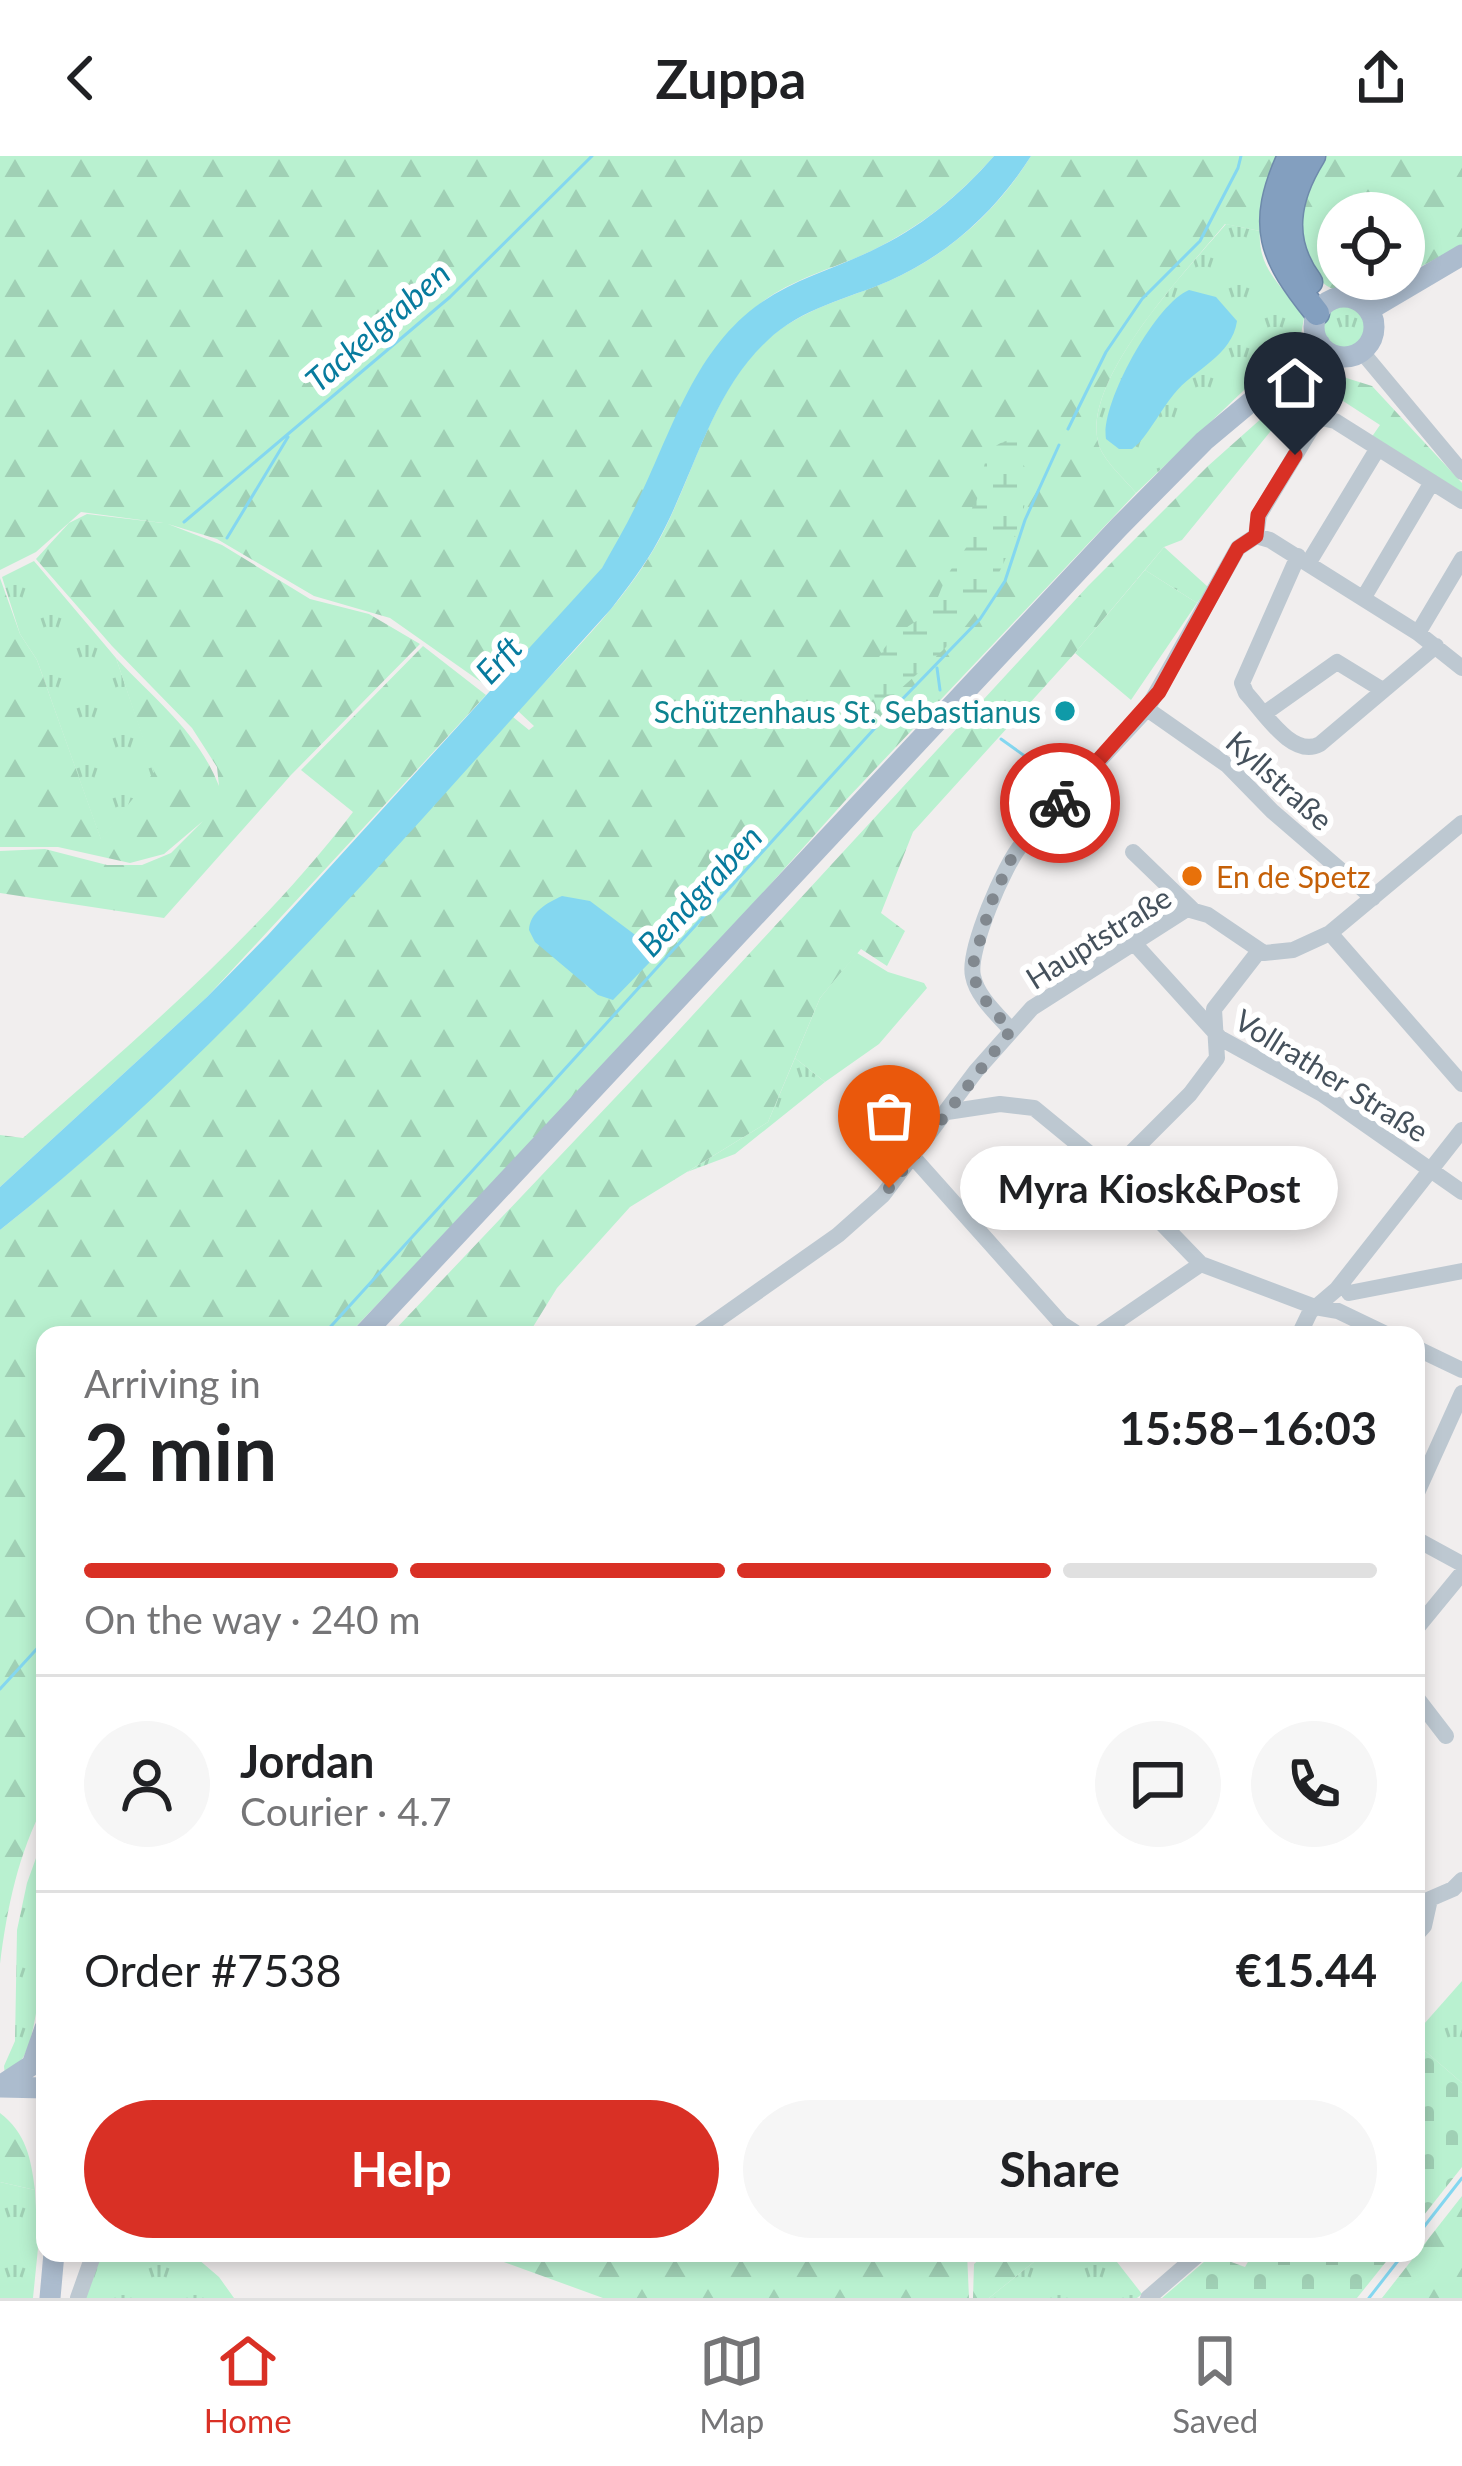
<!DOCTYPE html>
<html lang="en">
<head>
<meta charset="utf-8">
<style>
	:root { --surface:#fff; --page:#f6f6f6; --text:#202124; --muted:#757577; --line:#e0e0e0; --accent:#d93025 }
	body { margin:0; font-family:Lato,sans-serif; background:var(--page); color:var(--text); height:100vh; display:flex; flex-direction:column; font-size:45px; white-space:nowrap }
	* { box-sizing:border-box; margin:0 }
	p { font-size:39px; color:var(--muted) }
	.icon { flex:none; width:66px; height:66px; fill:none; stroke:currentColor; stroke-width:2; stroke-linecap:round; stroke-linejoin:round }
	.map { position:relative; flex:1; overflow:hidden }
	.drawer { position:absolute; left:36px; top:1170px; width:1389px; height:936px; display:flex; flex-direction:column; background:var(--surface); border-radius:24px; box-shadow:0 6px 18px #0003 }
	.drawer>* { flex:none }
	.fabs { position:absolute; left:1317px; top:36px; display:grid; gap:24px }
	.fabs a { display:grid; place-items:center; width:108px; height:108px; border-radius:50%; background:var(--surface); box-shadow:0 6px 18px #0003; font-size:60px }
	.pin { position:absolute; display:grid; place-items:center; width:102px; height:102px; color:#fff; margin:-123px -51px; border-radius:50% 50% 50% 0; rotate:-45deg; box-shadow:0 0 12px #0007 }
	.pin .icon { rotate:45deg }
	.courier { position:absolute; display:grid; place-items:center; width:120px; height:120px; margin:-60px; border:9px solid #d93025; border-radius:50%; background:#fff; color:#222; box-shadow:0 3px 15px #0007 }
	.bubble { position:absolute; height:84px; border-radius:42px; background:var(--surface); box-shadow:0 6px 18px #0003; font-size:39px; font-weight:700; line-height:84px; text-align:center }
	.headline em { font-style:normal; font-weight:700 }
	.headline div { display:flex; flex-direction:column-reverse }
	.headline { display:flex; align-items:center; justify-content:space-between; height:204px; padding:0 48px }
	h1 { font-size:78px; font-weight:700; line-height:90px }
	.bar { display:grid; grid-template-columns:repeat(4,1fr); gap:18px 12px; align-content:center; height:144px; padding:0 48px }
	.bar i { height:15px; border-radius:9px; background:var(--line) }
	.bar .on { background:var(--accent) }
	.bar p { grid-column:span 4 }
	.line { display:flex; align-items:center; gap:30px; padding:0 48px; border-top:3px solid var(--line) }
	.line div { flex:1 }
	.round { display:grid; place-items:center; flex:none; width:126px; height:126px; border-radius:63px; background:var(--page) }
	.cta { display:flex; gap:24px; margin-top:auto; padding:24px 48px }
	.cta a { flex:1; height:138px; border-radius:72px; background:var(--accent); color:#fff; font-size:48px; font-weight:700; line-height:138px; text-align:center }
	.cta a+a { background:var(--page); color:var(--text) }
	header { display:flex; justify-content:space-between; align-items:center; height:156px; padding:0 48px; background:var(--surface); font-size:54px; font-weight:700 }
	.menu { display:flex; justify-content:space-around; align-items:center; height:168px; border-top:3px solid var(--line); background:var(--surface); font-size:33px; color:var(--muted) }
	.menu a { display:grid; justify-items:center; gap:6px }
	.menu .on { color:var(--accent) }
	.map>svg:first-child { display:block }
	.grass { fill:url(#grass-tufts) }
	.forest { fill:url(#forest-firs) }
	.wetland { fill:url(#wetland-marsh) }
	.cemetery { fill:url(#cemetery-stones) }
	.garden { fill:#b9f1d0 }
	.water { fill:#84d7f0 }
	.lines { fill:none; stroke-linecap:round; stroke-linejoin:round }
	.stream { stroke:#84d7f0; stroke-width:3 }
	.highway-casing { stroke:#6e8aab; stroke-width:27 }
	.minor { stroke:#bdc8d1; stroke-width:16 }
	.major { stroke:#acbcce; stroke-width:21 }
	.highway { stroke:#839fbf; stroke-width:24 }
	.done { stroke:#81888f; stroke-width:12; stroke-dasharray:0 21.6 }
	.route { stroke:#d93025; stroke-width:15 }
	.culture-dot { fill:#0f9aa8; stroke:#fff; stroke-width:4.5 }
	.food-dot { fill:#e8710a; stroke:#fff; stroke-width:4.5 }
	.labels { text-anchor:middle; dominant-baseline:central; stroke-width:12; stroke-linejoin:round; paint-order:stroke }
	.culture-label { font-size:30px; fill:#0d838f; stroke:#fff; text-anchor:end }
	.street-label { font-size:30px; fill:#45515c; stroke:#fff }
	.food-label { font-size:30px; fill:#c56008; stroke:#fff; text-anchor:start }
	.water-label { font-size:33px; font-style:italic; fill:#077b9e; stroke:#fff }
</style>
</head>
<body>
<header><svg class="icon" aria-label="back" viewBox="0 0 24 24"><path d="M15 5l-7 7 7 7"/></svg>Zuppa<svg class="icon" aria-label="share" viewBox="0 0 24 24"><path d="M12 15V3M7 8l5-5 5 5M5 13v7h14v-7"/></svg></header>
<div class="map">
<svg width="1462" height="2142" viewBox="0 0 1462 2142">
	<defs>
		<pattern id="grass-tufts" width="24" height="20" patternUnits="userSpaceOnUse" patternTransform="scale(3)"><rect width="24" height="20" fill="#b9f1d0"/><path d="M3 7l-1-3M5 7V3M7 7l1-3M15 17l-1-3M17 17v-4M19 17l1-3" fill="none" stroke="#a0d0b5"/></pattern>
		<pattern id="forest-firs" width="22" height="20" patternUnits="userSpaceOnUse" patternTransform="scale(3)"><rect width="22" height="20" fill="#b9f1d0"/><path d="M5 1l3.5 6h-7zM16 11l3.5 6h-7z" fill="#a0d0b5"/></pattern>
		<pattern id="wetland-marsh" width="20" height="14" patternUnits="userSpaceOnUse" patternTransform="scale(3)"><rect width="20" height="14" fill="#b9f1d0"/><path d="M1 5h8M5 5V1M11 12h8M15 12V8" fill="none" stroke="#a0d0b5"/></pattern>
		<pattern id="cemetery-stones" width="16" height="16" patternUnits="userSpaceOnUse" patternTransform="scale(3)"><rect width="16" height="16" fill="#b9f1d0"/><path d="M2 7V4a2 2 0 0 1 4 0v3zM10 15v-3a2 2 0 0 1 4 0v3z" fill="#a0d0b5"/></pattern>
	</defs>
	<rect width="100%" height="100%" fill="#f1eeee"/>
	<path class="grass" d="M1226,68L1260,75C1257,115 1285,131 1304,162L1301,179L1291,196L1262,217L1136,337C1125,323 1102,304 1098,286C1083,222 1186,115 1226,68Z
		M1322 171a23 23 0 1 1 46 0a23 23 0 1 1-46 0Z
		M1164,391L1208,431L1197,447L1145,414Z
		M34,405L116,502L155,616L101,684L37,504L20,478L2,421Z
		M795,902L825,926L735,998L687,1016L768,966Z
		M45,1677C45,1727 46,1858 24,1900C20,1907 11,1914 5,1920L4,1910L15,1885L17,1774L27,1727Z
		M1462,1825V1927L1416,1887V1877Z
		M0,2026L35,2034L38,2092L33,2142H0Z
		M97,2097H191L219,2121L234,2142H81Z
		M1045,2097H1110L1142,2138L1137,2142H989Z"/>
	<path class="forest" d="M0,0H994C958,41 920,71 871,95C829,115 784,124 749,157C674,227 659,329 603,411C575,452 525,496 491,533L390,462L314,440L217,383L168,368L222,389L310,443L369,458L420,488L291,619L164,762L0,737V695L45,693L107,709H142L171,697L203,665L164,698L130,707L58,691H0V422L20,478L37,504L101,683L154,616L116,502C158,547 197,575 219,630L217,611L192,572L112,490L36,403L69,367L87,358L163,367L81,356L36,396L0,414Z
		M1031,0H1281L1260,75L1225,68C1186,116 1083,222 1098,286C1102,304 1125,323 1136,337L844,646L657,855L348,1179H45V1647C18,1698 7,1752 0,1808V1074C190,923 349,739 513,561L529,574L534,570L518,555C567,501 622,450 658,386C694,320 710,238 766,185C801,153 846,143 889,125C948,99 997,55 1031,0Z
		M1321,0H1462V90L1404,119V57H1338V123H1396C1352,146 1316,143 1303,89C1301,82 1295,69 1296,62C1298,43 1314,18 1321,0Z
		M1340,220L1372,230L1462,327V340L1371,282L1380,269L1340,243L1330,256L1301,238L1182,384L1164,391L1075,497L913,676L881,757L905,775L887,810L861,793L820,842L768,966L630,1051L557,1132L528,1179H390L668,886L1088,430L1208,310L1301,227Z
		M423,490L486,539L207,841L0,1031V979L23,982C140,880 259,779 353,656L301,614Z
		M0,1957C26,1977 31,2002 35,2034L0,2026Z
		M1462,2040V2142H1382Z
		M479,2097H967L969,2142H603Z
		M987,2097H1045L989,2142H973L974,2108Z"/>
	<path class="wetland" d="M1022,283L1025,288L1016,303L1032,317C1023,367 1001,423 971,463C950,492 904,528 877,555C869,518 874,494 906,472C914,466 923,462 930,455C939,444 940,432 947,421C963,390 976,393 972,352C992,327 969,284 1022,283Z"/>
	<path class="cemetery" d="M1416,1887L1462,1927V2011L1416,2069Z
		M1253,2097H1393L1357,2142H1162L1212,2099L1245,2111Z"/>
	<path class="garden" d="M1145,414L1197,447L1131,544L1075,497Z
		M857,797L888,816L924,827L927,832L879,888L825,926L795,902L820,842Z"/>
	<path class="water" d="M994,0H1031C997,54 948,99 889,125C847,143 801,152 767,185C711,237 694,320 658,385C645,409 628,431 611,453C416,667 228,894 0,1074V1031L207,841L268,779L602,412C614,390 627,369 637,347C670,279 693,198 755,151C791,124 831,114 871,95C920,72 958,41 994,0Z
		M1189,134L1216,141L1237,165C1232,200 1194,213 1174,238C1161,254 1152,272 1139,287L1132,293H1119L1106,283C1100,248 1156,147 1189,134Z
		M562,740L590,745L650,790V806L613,844L598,839L535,786L529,774C530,756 547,747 562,740Z"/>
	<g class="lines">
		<path class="stream" d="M1068,273L1106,196L1142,143L1200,85L1238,12L1241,0
			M184,366L450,141L592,0
			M227,382L288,281
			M937,512L940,534
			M1001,583L1040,611
			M323,1179L885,561L980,463L1005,425L1025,364L1059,289
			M0,1533L45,1484
			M1416,2081L1462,2022
			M1369,2142L1404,2097"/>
		<g class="highway-casing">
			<path id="highway" d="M1290,0C1258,70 1271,100 1317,157
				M1310,126C1279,84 1287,42 1313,0"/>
		</g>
		<path class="minor" d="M1362,196L1462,316
			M1256,380L1259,359L1314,268L1322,262L1335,265L1462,345
			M1256,380L1270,384L1418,477L1462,512
			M1298,400L1242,527L1246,537C1264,556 1292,603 1320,588L1436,490
			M1309,406L1378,292
			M1364,441L1432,326
			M1418,477L1462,403
			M1147,553L1227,609L1272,655L1373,742
			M1265,557L1337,506L1381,533
			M1133,696L1192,753
			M1330,777L1462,928
			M1133,786L1220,882L1322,938L1462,1036
			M1011,874C998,859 977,841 973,820C967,795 1005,707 1022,688L1147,553L1238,392L1256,380
			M947,956L1000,948L1034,952L1112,1016L1201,1108L1315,1151L1338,1155L1388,1179
			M914,1002L1062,1168L1079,1179
			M1028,1052L1112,1016L1190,938L1217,902L1214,853L1259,795
			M1349,1137L1462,1115
			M696,1179L838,1079L883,1039L976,915L1032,852L1187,753L1208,759L1264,797L1293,794L1330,777L1462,667
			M1097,1179L1201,1108
			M1299,1179L1310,1156L1337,1133L1462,974
			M1416,1192L1462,1214
			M1416,1339L1462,1237
			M1416,1383L1462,1408
			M1416,1473L1462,1417
			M1416,1541L1446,1580
			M1416,1749L1453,1733L1462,1724
			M1416,1779L1424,1770L1430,1743
			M78,2142L94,2097
			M1148,2142L1200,2097"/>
		<path class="major" d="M1314 171a30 30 0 1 1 60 0a30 30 0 1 1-60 0Z
			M1369,154L1462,99
			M363,1179L1119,371L1204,285L1320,188
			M0,1930L32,1909L45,1872
			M1,1931L45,1932
			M50,2142L54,2097"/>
		<use href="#highway" class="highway"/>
	</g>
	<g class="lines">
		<path class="done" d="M889,1032L1011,874C994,855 972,835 973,808L991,747L1012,701L1060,647"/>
		<path class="route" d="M1060,647L1159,536L1238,392L1256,380L1258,359L1295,299"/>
	</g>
	<circle class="culture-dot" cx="1065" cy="555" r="12"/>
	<circle class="food-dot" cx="1192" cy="720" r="12"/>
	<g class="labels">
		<g class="culture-label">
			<text x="1041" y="555">Schützenhaus St. Sebastianus</text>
		</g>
		<g class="street-label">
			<text transform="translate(1280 624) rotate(42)">Kyllstraße</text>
			<text transform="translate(1098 781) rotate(-32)">Hauptstraße</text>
			<text transform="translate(1332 919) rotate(32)">Vollrather Straße</text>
		</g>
		<g class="food-label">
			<text x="1216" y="720">En de Spetz</text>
		</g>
		<g class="water-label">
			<text transform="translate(377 170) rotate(-41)">Tackelgraben</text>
			<text transform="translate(498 503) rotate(-47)">Erft</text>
			<text transform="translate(699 734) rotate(-47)">Bendgraben</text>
		</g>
	</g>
</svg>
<div class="fabs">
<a><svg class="icon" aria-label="locate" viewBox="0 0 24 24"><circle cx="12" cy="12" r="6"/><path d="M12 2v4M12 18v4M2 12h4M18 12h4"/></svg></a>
</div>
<div class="pin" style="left:889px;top:1032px;background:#ea580c"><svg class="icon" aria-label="bag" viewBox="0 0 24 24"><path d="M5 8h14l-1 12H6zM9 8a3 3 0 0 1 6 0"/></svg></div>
<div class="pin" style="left:1295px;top:299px;background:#1f2937"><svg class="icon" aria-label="home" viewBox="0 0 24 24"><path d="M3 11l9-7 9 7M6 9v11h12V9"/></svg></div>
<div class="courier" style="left:1060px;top:647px"><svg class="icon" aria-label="bike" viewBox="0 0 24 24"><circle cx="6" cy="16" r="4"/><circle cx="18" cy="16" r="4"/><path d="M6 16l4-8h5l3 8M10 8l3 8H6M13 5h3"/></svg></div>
<div class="bubble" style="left:960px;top:990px;width:378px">Myra Kiosk&amp;Post</div>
<section class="drawer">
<div class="headline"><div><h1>2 min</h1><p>Arriving in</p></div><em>15:58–16:03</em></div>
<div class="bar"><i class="on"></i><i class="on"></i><i class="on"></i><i></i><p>On the way · 240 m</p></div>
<div class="line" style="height:216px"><a class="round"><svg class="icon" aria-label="person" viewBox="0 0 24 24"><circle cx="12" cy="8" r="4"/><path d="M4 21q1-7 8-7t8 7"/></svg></a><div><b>Jordan</b><p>Courier · 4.7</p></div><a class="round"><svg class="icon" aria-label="chat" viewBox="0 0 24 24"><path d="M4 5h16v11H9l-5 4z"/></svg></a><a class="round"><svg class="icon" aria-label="phone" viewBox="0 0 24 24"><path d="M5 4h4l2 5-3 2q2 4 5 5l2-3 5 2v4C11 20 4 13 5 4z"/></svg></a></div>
<div class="line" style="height:156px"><div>Order #7538</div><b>€15.44</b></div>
<div class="cta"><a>Help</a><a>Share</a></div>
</section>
</div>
<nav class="menu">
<a class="on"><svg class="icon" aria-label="home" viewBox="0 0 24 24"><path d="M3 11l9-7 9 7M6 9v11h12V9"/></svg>Home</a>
<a><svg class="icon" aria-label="map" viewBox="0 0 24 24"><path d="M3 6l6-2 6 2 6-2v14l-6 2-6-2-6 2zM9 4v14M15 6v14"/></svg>Map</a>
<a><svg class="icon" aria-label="saved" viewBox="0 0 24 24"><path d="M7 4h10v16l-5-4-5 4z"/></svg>Saved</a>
</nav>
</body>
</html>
